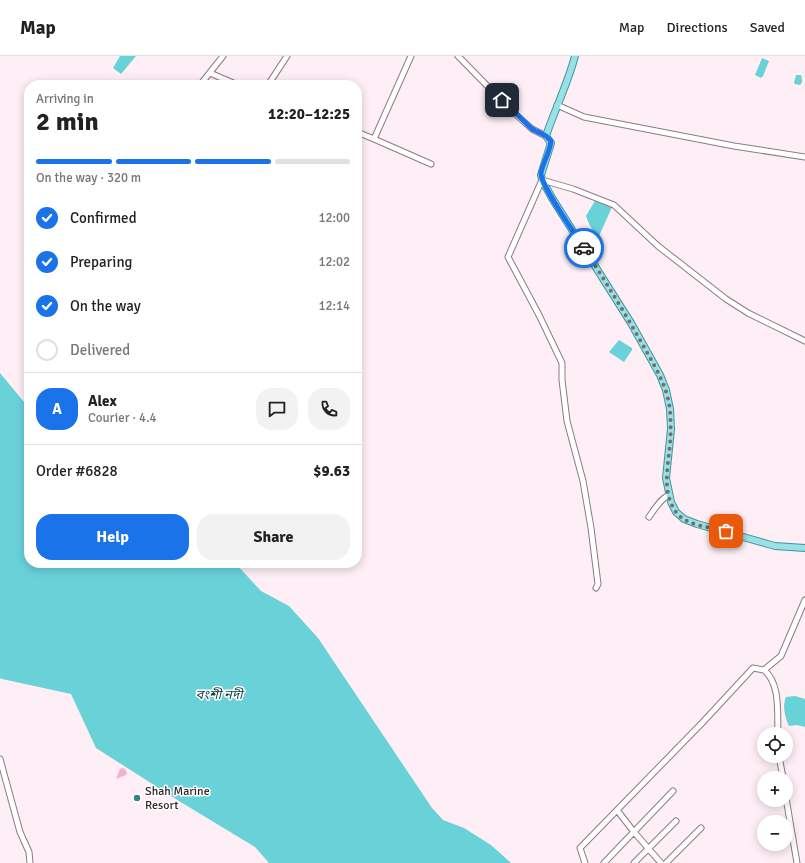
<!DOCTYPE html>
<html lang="en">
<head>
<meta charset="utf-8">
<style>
	:root { --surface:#fff; --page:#f2f2f2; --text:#222; --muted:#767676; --line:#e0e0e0; --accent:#1a73e8 }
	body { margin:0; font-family:Signika,"Noto Sans Bengali",sans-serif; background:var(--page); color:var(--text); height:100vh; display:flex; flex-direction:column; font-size:15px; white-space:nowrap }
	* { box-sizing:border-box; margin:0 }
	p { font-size:13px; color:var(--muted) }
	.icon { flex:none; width:22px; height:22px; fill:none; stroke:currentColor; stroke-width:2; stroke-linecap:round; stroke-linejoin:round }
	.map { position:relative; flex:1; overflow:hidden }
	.sheet { position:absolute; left:24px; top:24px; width:338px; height:488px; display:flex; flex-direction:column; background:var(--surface); border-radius:16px; box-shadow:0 2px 10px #0003 }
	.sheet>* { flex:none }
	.buttons { position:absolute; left:757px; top:671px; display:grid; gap:8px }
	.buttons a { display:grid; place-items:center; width:36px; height:36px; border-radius:50%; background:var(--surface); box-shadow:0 2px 10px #0003; font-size:20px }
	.pin { position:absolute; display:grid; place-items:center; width:34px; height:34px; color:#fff; margin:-17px; border-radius:8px; box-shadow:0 2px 6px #0006 }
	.courier { position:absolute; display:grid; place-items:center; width:40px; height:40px; margin:-20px; border:3px solid #1a73e8; border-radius:50%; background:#fff; color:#222; box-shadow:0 1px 5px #0007 }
	.headline em { font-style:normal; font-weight:800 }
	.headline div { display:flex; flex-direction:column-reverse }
	.headline { display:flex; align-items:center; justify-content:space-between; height:68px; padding:0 12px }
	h1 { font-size:26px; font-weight:800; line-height:30px }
	.bar { display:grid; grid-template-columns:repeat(4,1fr); gap:6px 4px; align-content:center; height:48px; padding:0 12px }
	.bar i { height:5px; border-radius:3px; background:var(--line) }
	.bar .current { background:var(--accent) }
	.bar p { grid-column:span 4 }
	.line { display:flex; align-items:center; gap:10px; padding:0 12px; border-top:1px solid var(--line) }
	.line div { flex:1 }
	.round { display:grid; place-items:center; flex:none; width:42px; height:42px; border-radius:16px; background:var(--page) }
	ol { padding:0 12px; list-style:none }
	li { display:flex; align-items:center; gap:12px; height:44px }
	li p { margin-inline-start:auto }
	li .icon { padding:4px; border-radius:50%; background:var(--accent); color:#fff; stroke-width:4 }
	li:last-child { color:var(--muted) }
	li i { width:22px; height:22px; border:2px solid var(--line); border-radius:50% }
	.primary-button { display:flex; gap:8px; margin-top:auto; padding:8px 12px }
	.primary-button a { flex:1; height:46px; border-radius:16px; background:var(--accent); color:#fff; font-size:16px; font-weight:800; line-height:46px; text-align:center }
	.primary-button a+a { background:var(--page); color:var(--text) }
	header { display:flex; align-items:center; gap:24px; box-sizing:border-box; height:56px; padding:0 20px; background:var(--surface); border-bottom:1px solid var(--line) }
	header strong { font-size:19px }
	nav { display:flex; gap:22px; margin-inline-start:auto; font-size:14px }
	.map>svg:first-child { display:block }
	.green { fill:#f3b0cf }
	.water { fill:#68d2d8 }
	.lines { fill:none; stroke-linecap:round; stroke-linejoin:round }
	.minor-casing { stroke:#8e7a83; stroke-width:7 }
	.major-casing { stroke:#45949a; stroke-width:8 }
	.minor { stroke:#fff; stroke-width:5 }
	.major { stroke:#97e2e6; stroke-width:6 }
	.done { stroke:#776c71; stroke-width:4; stroke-dasharray:0 7.2 }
	.route { stroke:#1a73e8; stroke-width:5 }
	.poi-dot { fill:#3a8286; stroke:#fff; stroke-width:1.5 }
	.labels { text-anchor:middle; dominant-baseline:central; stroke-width:3; stroke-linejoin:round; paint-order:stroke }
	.poi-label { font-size:12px; fill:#2f262a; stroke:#fff; text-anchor:start }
	.water-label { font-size:13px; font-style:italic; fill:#104245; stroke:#fff }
</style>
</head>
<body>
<header>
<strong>Map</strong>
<nav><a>Map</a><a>Directions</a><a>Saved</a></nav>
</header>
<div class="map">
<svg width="805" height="807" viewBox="0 0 805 807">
	<rect width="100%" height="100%" fill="#fdeff5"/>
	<path class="green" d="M122,712L125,713L127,717L126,719L116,723L120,713Z"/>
	<path class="water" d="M120,0H136L121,18L113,12Z
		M762,2L769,5L763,20L761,22L755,19Z
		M796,19H801C802,23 803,26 800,29L795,28L794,27Z
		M596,143L613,149L599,180C592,176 589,168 586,160Z
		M619,284L632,292V294L624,306L609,296Z
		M0,317L29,352V507H235L261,535L289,550L318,582L432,752L443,764L464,772L491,789L511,807H269L255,791L179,745L96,692L71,638L2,623L0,622Z
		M795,640L805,643V671L797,669L789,670C785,661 782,651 786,641Z"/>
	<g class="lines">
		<g class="minor-casing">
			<path id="minor" d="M458,0L511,54L532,73L546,80
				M210,17L238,29
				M200,29L223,0
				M268,29L287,0
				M557,49L584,61L734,90L805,101
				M357,76L374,83L411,0
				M374,83L431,108
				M649,461C654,454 660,443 669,439
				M596,532L598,528L591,472L583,425L567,365L562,324V307L539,259L508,201L542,124L573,133L614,149L658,190L726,243L748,257L805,285
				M764,614C781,628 777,658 778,678
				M779,700L783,722
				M0,703L20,776L29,796L30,807
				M786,742L797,807
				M617,754L634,776L661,807
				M585,807L580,792L703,666L753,612L764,614L781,600L805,544
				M604,807L673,735
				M634,807L676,765
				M666,807L701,772"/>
		</g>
		<g class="major-casing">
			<path id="major" d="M575,0C568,27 555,53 546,80L551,87L541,119L542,124L552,142L631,267L660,319L666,334L670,353L671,373L666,422L671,446L676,456L684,463L697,468L775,490L805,492"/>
		</g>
		<use href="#minor" class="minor"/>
		<use href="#major" class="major"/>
	</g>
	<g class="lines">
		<path class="done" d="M584,192C605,225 625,257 644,291C655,311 668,331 670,355C671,369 671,383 669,397C667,416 663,438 676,456C686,470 710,471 726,475"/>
		<path class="route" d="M502,44L532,73L546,80L551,85C550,96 543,106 541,117C540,129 576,179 584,192"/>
	</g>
	<circle class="poi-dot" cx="137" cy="742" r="4"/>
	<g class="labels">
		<g class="poi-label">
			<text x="145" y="735">Shah Marine<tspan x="145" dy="14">Resort</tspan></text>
		</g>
		<g class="water-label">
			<text x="219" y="639">বংশী নদী</text>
		</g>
	</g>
</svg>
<div class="buttons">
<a><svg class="icon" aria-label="locate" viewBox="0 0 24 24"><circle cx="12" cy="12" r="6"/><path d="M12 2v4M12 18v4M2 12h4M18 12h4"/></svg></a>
<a>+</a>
<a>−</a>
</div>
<div class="pin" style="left:726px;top:475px;background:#ea580c"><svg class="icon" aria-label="bag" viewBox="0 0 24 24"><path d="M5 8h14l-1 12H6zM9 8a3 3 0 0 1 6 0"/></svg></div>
<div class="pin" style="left:502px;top:44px;background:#1f2937"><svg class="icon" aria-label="home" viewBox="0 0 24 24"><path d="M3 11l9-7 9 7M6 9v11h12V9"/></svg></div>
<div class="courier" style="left:584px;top:192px"><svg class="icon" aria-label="car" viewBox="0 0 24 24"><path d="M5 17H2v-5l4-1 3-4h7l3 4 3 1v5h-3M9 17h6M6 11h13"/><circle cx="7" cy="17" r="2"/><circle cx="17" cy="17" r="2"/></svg></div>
<section class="sheet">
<div class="headline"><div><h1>2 min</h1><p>Arriving in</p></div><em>12:20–12:25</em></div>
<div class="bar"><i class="current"></i><i class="current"></i><i class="current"></i><i></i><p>On the way · 320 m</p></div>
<ol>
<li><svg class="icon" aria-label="check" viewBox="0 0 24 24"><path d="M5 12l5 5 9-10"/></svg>Confirmed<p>12:00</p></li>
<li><svg class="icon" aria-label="check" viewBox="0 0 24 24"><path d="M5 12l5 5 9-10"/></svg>Preparing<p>12:02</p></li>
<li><svg class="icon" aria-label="check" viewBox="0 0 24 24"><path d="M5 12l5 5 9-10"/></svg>On the way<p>12:14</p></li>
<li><i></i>Delivered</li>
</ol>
<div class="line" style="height:72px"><b class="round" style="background:var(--accent);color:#fff">A</b><div><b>Alex</b><p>Courier · 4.4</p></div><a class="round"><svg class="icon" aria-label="chat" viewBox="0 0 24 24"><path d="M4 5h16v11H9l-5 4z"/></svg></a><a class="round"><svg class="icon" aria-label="phone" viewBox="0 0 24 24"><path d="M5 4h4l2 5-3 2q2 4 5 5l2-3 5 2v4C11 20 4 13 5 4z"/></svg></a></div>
<div class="line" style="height:52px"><div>Order #6828</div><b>$9.63</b></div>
<div class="primary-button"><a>Help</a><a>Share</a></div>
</section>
</div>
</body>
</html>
